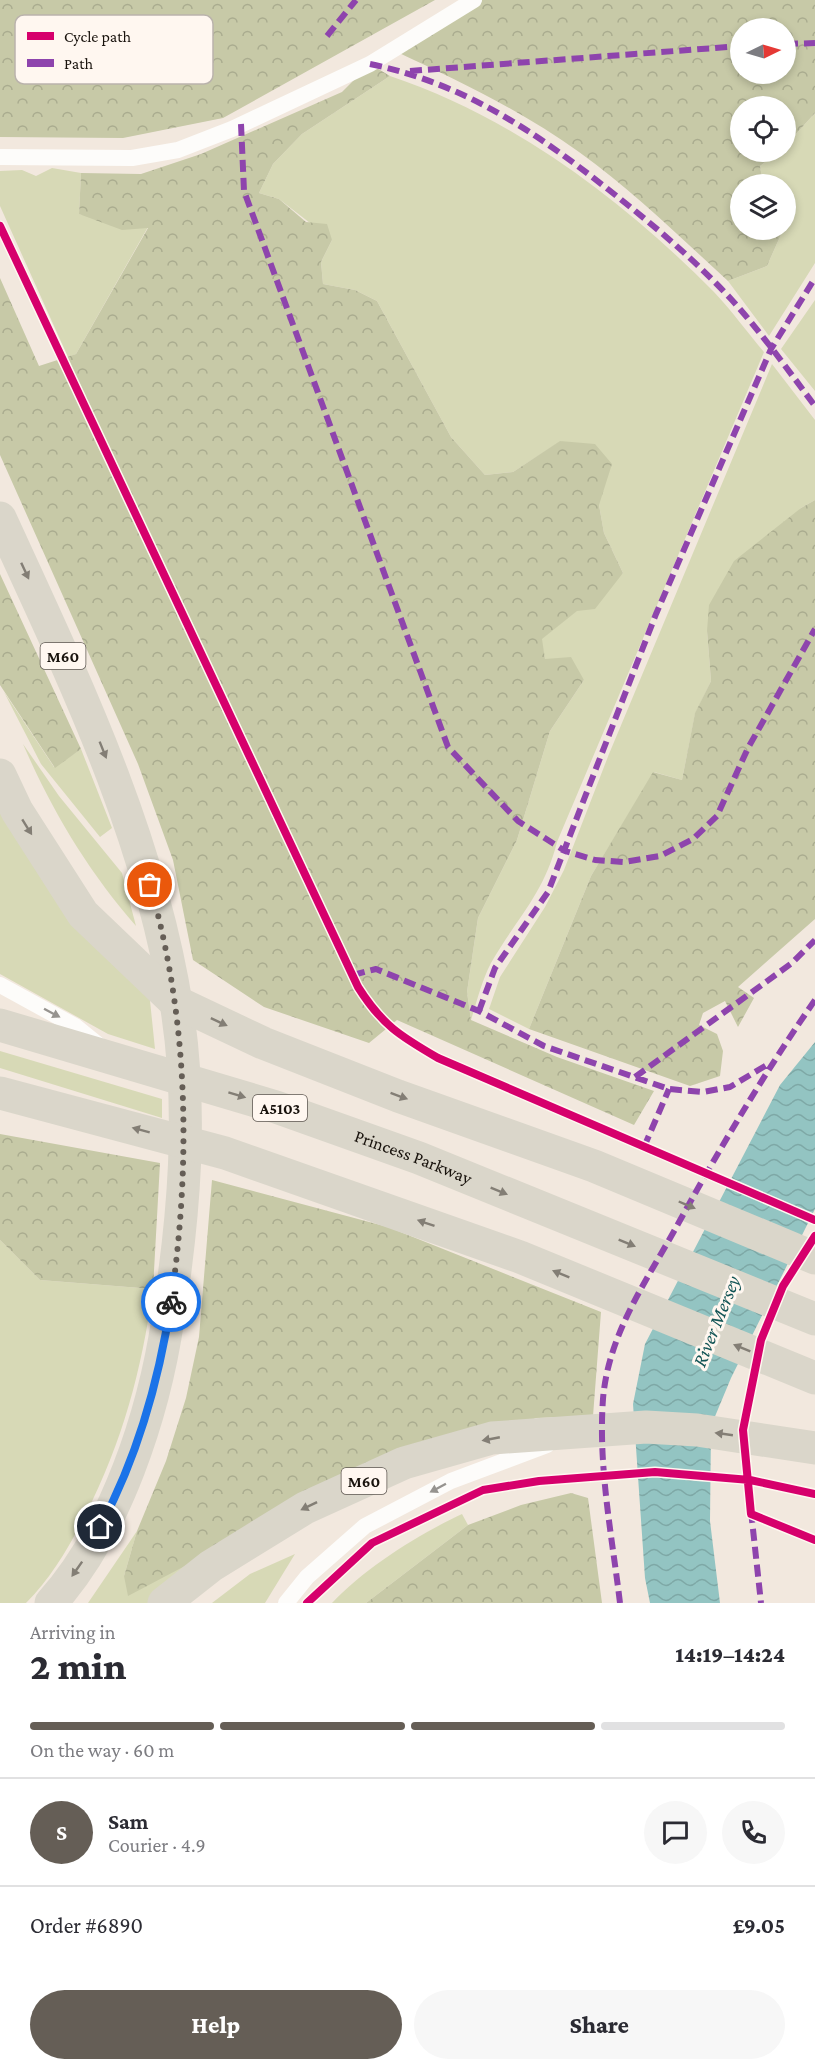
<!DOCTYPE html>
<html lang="en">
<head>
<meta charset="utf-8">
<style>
	:root { --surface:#fff; --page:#f7f7f7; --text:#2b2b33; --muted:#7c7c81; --line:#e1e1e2; --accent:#655e56 }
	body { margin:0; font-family:"Crimson Pro",serif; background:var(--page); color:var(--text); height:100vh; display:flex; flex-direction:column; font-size:22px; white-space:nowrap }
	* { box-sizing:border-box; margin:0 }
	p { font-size:20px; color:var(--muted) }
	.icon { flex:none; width:33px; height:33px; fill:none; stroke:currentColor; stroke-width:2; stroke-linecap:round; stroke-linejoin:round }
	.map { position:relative; height:1603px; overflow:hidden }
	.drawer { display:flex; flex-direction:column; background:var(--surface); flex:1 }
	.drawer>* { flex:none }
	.needle { width:39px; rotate:85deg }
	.tools { position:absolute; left:730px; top:18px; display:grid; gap:12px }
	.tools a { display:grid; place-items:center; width:66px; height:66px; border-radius:50%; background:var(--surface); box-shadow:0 3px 9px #0003; font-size:30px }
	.pin { position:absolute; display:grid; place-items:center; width:51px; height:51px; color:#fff; margin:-26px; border:3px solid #fff; border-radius:50%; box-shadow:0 2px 6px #0007 }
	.courier { position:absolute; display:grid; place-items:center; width:60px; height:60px; margin:-30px; border:4px solid #1a73e8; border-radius:50%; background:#fff; color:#222; box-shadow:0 2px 8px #0007 }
	.overview em { font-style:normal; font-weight:800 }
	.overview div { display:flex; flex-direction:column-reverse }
	.overview { display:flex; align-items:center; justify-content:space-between; height:102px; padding:0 30px }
	h1 { font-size:39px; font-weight:800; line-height:45px }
	.bar { display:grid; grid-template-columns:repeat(4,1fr); gap:9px 6px; align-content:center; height:72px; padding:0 30px }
	.bar i { height:8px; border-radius:4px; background:var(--line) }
	.bar .active { background:var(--accent) }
	.bar p { grid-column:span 4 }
	.line { display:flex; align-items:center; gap:15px; padding:0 30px; border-top:2px solid var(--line) }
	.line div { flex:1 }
	.round { display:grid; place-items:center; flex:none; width:63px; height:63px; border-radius:32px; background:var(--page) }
	.action { display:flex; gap:12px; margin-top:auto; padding:12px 30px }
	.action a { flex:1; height:69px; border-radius:36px; background:var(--accent); color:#fff; font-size:24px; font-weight:800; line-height:69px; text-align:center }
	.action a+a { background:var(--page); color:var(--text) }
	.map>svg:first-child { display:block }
	.green { fill:#d7d9b6 }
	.forest { fill:url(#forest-crowns); fill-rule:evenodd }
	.water { fill:url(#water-waves) }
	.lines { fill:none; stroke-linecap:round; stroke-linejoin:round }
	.lane { stroke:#fdfcfa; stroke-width:16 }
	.highway { stroke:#dad6ca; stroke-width:33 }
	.quiet { stroke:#8e44ad; stroke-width:6; stroke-dasharray:12 6; stroke-linecap:butt }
	.cycleway-casing { stroke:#fff7f0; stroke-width:11 }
	.cycleway { stroke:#d6006c; stroke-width:8 }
	.oneway { fill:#837e75 }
	.oneway2 { fill:#96938f }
	.done { stroke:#655e56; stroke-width:6; stroke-dasharray:0 10.8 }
	.route { stroke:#1a73e8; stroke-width:8 }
	.labels { text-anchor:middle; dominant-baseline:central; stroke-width:6; stroke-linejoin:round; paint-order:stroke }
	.shield { fill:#fff7f0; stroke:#5e5751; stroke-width:1.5 }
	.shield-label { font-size:16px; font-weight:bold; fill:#19130d }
	.street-label { font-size:18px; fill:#19130d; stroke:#fff7f0 }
	.water-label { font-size:20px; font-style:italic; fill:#135556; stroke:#fff7f0 }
	.key { fill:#fff7f0; stroke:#bab3ac; stroke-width:1.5 }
	.key-label { font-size:16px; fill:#19130d }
</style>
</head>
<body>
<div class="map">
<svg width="815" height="1603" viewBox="0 0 815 1603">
	<defs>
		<pattern id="forest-crowns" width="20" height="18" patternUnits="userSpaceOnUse" patternTransform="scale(1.5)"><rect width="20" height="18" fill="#c7c9a7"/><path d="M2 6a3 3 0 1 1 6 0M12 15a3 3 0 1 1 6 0" fill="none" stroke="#aaac8f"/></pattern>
		<pattern id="water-waves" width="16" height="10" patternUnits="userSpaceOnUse" patternTransform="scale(1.5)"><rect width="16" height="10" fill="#93c4c2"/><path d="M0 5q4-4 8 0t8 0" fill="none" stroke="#7ea8a6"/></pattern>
	</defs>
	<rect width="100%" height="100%" fill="#f2e8de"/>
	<path class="green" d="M390,76C513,117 623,200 714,292C732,311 747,332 764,352L557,842C544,894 516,919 491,963C482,980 477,1001 471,1020L467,992L478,918L517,840L550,731L584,680L545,660L541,639L623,573L604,533L599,505L561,441L513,472L485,475L451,437L377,301L355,290L323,284L321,262L332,240L279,199L259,193L273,164L302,134Z
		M815,113V263L769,336L728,281L767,266L783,230H786V184H763L760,166L778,152H786V145Z
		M52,168L81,173L79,214L148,227L76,354L68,357L0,206V171L22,170L36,176Z
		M815,300V391L781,349Z
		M772,364L815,420V500L801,508L707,631L711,681L695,714L682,780L654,772L591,876L529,1029L489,1009L500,977L545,907L564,870L609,754Z
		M4,692L54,767L81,749L112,828L100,837L41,764Z
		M23,744L59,796L122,873L136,926C88,871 52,811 23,744Z
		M0,805L149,991L155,1049L108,1034L0,974Z
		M0,1051L162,1099V1118L0,1068Z
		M0,1240L40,1280L153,1289C141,1373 123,1440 85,1516C69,1547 51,1578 26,1603H0Z
		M462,1514L468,1525L366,1603H332C365,1568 419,1534 462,1514Z
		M137,1531L124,1576L219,1548L148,1603H88Z
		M295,1554L265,1603H212L250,1574Z"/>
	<path class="forest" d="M0,0H435L223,118L123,138L0,137Z
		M475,0H815V113L786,145V106H741V152H778L760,166L763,184H741V230H783L767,266L728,281C680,237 633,191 579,152C522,111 459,81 395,51ZM741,28H786V74H741Z
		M370,64L390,76L302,134L273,164L259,193L279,199L306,222L327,224L332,240L321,262L323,284L355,290L377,301L451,437L485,475L513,472L560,441L595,444L612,464L599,505L604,533L623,573L595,609L577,611L542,639L545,659L571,657L584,680L550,731L517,840L478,918L467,992L471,1020L557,1057L654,1091L634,1125L397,1020L369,1043L264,1007L193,960L173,860L138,764L0,455V278L39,366L76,354L148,228L122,230L79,214L81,173L141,174L201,154L342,92Z
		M815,500V919L738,987L754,998L738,1027L725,1001L703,1013L699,1025L717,1034L723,1051L720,1076L690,1086L529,1029L591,876L653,772L682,780L695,713L711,681L707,631L709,605L734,561L801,508Z
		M0,574L81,749L55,768L0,685Z
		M0,1134L160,1163L153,1289L40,1280L0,1240Z
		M212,1180L388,1227L601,1312L593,1416L536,1418L219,1548L128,1596L124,1576L137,1531L166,1461L186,1398L199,1337Z
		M571,1493L588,1498L602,1603H366L468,1525L521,1505Z"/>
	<path class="water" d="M815,1042V1209L731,1378L711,1426L710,1521L720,1603H650L645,1578L633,1404L645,1344L780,1085Z"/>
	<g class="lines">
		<path class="lane" d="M0,157L132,158L178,150L232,129L370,64L474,0
			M0,985L75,1026L101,1047
			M286,1603L307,1577L365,1526L451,1481L547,1445"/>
		<g class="highway">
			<path d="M0,518C73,677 150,835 177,1009C193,1112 184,1217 168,1319C154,1413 116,1531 51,1603"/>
			<path d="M0,775L17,811L83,914L174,1001L263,1043L398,1096L594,1166L815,1258"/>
			<path id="s1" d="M0,1025L276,1107L419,1158L815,1319"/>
			<path d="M0,1093L225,1153L520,1257L815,1378"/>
			<path d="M164,1603L211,1566L305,1508L404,1463L492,1438L646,1427L697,1430L815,1448"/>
		</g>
		<path class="quiet" d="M327,36L356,0
			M786,44L815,43
			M370,64C465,84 534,131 609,190C652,224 693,258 731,299C761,332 788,370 815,406
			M410,71L741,46
			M241,124L244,191L448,747L518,821L565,851L595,860L624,862L660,856L693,839L717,816L748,748L815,629
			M353,975L376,969L479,1011L544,1046L669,1089L703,1092L730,1087L770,1063
			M479,1011L495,968L548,892L656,614L771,349L815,278
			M635,1077L792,963L815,940
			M644,1147L669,1089
			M751,1511L761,1603
			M620,1603C612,1536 598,1467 603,1399C608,1337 643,1286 673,1233C717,1153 763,1075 815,1000"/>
		<g class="cycleway-casing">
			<path id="cycleway" d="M0,226L358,987C382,1025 400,1036 438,1058L815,1220
				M815,1236L783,1286L761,1340L743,1430L751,1514L815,1540
				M307,1603L372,1543L483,1490L539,1481L655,1472L750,1480L815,1494"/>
		</g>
		<use href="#cycleway" class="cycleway"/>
	</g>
	<defs><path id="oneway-solid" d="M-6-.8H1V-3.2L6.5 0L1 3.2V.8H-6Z" transform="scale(1.5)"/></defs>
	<g class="oneway">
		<use href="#oneway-solid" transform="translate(25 571) rotate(65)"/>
		<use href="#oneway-solid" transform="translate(103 750) rotate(68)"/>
		<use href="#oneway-solid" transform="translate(27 827) rotate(58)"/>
		<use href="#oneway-solid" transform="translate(219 1022) rotate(25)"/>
		<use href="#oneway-solid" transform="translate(237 1095) rotate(17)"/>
		<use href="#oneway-solid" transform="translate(399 1096) rotate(20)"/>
		<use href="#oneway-solid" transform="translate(141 1130) rotate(-165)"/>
		<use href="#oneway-solid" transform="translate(499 1191) rotate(22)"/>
		<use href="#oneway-solid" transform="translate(687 1205) rotate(23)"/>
		<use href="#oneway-solid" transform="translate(426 1223) rotate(-161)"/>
		<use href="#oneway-solid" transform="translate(627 1243) rotate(22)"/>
		<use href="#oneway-solid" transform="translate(561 1274) rotate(-158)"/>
		<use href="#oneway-solid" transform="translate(742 1348) rotate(-158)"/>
		<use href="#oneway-solid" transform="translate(724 1434) rotate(-172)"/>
		<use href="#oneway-solid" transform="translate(491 1439) rotate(169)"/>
		<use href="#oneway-solid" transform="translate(309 1506) rotate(154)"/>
		<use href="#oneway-solid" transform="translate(77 1569) rotate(125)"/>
	</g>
	<g class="oneway2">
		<use href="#oneway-solid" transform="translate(52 1013) rotate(28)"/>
		<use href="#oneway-solid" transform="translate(438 1488) rotate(152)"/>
	</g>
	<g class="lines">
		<path class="done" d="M150,885C189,1021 191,1162 171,1302"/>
		<path class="route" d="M100,1527C138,1456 159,1381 171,1302"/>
	</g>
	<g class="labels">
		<g class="shield">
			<rect x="40.5" y="643" width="45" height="26" rx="4.5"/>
			<rect x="253" y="1095" width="54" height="26" rx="4.5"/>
			<rect x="341.5" y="1468" width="45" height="26" rx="4.5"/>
		</g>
		<g class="shield-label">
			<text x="63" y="656">M60</text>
			<text x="280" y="1108">A5103</text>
			<text x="364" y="1481">M60</text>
		</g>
		<g class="street-label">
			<text stroke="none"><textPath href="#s1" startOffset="434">Princess Parkway</textPath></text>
		</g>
		<g class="water-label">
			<text transform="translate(716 1321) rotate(-68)">River Mersey</text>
		</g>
	</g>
	<rect x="15" y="15" width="198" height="69" rx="9" class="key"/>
	<rect x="27" y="32" width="27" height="8" fill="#d6006c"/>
	<rect x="27" y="59" width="27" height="8" fill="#8e44ad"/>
	<g class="key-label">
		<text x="64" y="42">Cycle path</text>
		<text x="64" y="69">Path</text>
	</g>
</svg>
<div class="tools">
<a><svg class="needle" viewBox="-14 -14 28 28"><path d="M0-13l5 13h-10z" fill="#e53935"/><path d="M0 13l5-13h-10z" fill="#7c7c81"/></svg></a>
<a><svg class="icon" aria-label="locate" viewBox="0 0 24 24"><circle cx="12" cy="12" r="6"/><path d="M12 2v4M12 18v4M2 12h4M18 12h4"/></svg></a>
<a><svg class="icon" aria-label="layers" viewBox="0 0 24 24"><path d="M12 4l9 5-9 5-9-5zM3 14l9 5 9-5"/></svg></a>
</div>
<div class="pin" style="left:150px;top:885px;background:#ea580c"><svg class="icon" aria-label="bag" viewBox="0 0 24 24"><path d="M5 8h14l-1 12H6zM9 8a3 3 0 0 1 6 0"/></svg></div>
<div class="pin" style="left:100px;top:1527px;background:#1f2937"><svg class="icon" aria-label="home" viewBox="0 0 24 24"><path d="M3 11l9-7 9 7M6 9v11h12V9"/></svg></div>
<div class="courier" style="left:171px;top:1302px"><svg class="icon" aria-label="bike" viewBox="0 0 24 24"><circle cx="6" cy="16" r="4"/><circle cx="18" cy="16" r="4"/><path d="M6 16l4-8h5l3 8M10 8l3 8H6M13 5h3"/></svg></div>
</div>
<section class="drawer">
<div class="overview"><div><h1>2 min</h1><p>Arriving in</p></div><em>14:19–14:24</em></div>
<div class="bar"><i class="active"></i><i class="active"></i><i class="active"></i><i></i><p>On the way · 60 m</p></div>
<div class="line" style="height:108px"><b class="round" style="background:var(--accent);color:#fff">S</b><div><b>Sam</b><p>Courier · 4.9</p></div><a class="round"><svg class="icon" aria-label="chat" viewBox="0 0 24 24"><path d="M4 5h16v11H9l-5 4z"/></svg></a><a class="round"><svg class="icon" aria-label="phone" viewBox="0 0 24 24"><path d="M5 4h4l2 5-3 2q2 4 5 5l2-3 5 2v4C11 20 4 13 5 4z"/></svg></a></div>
<div class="line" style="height:78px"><div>Order #6890</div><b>£9.05</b></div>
<div class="action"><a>Help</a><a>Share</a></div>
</section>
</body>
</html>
